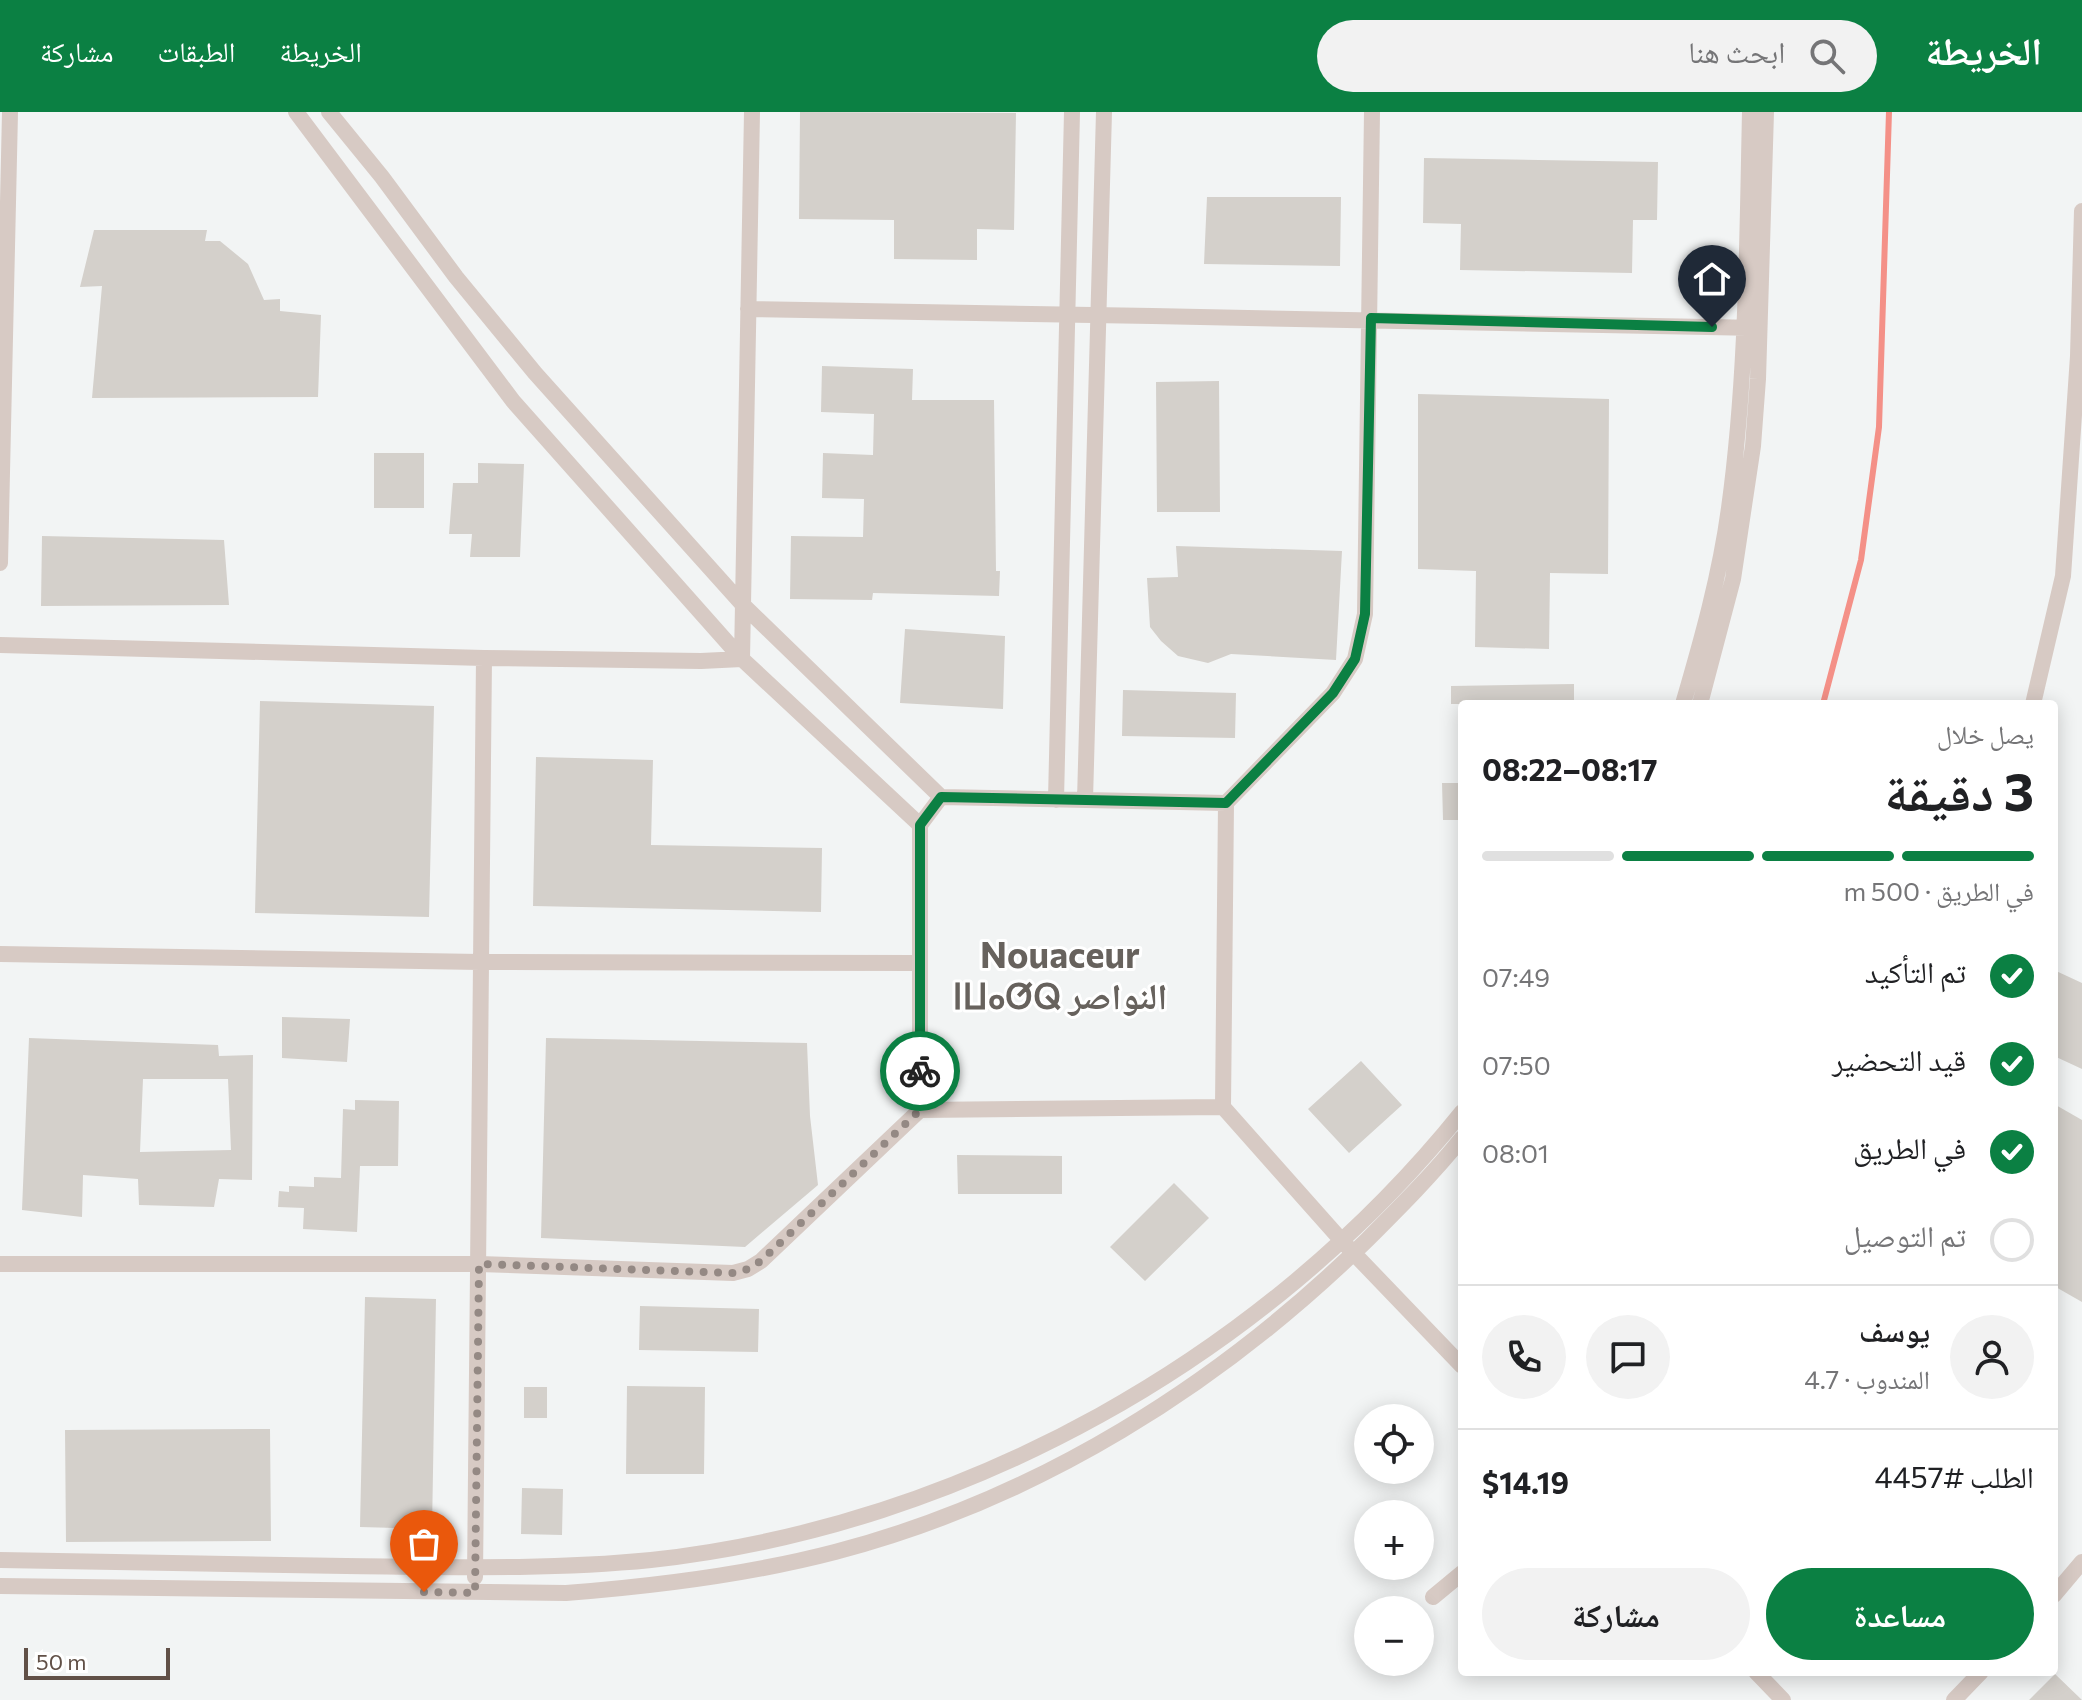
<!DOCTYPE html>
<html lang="ar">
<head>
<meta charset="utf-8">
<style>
	:root { --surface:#fff; --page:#f2f2f2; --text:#202124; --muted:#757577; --line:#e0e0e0; --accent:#0b8043 }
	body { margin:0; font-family:Commissioner,"Noto Naskh Arabic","Noto Sans Tifinagh",sans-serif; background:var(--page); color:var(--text); direction:rtl; height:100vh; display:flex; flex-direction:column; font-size:30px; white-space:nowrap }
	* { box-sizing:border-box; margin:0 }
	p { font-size:26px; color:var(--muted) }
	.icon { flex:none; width:44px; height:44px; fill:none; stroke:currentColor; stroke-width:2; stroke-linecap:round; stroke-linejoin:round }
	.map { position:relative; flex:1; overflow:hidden; direction:ltr }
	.details { position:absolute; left:1458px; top:588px; width:600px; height:976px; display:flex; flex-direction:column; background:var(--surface); border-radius:8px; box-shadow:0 4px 20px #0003; direction:rtl }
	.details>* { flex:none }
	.controls { position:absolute; left:1354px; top:1292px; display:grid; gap:16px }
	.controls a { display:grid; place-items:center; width:80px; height:80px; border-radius:50%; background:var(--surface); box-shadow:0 4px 20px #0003; font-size:40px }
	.scale { position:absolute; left:24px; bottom:20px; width:146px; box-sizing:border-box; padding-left:8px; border:4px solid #615047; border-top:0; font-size:22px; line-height:28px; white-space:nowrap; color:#615047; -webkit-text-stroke:6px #fff; paint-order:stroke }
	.pin { position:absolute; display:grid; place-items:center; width:68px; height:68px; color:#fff; margin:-82px -34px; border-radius:50% 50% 50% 0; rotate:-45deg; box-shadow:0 0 8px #0007 }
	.pin .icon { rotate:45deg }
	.courier { position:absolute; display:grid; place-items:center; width:80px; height:80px; margin:-40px; border:6px solid #0b8043; border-radius:50%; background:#fff; color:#222; box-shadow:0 2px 10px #0007 }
	.summary em { font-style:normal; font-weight:700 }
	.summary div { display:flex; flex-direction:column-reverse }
	.summary { display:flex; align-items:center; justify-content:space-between; height:136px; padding:0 24px }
	h1 { font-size:52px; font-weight:700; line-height:60px }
	.bar { display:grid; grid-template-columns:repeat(4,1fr); gap:12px 8px; align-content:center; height:96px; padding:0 24px }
	.bar i { height:10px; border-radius:6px; background:var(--line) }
	.bar .selected { background:var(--accent) }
	.bar p { grid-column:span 4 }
	.line { display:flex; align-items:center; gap:20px; padding:0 24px; border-top:2px solid var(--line) }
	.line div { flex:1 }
	.round { display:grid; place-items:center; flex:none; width:84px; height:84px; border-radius:42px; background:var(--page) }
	ol { padding:0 24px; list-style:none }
	li { display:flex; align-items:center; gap:24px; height:88px }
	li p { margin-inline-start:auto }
	li .icon { padding:8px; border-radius:50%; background:var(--accent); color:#fff; stroke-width:4 }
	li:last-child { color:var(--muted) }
	li i { width:44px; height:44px; border:4px solid var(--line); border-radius:50% }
	.primary-button { display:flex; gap:16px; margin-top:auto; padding:16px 24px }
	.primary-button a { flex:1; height:92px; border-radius:48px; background:var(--accent); color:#fff; font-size:32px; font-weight:700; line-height:92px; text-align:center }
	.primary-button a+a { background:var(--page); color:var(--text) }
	header { display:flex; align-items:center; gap:48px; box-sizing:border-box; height:112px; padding:0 40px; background:var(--accent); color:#fff }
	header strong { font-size:38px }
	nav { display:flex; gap:44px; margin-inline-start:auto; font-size:28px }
	.search { width:560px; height:72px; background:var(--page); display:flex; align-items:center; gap:20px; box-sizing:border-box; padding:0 28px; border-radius:44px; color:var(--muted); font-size:30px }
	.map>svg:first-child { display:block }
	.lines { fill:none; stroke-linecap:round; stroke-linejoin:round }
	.stream { stroke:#f49087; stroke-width:6 }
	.building { fill:#d4d0cb; fill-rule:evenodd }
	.street { stroke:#d7cac4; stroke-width:16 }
	.done { stroke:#948984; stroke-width:8; stroke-dasharray:0 14.4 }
	.route { stroke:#0b8043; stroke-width:10 }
	.labels { text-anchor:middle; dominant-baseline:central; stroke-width:6; stroke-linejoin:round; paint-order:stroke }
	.district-label { font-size:36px; font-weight:bold; fill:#67625d; stroke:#fff }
</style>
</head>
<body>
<header>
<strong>الخريطة</strong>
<div class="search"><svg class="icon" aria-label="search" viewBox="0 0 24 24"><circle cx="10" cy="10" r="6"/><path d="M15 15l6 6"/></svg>ابحث هنا</div>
<nav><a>الخريطة</a><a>الطبقات</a><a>مشاركة</a></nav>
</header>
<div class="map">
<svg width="2082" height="1588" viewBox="0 0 2082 1588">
	<rect width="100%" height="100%" fill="#f2f4f4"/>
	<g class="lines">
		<path class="stream" d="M1823,592L1861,448L1879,315L1889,0"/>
	</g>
	<path class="building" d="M800,0L1016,1L1014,118L977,117V148L894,147V108L799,107Z
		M1424,46L1658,50L1657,108H1633L1632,161L1460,158L1461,112L1423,111Z
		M1207,85H1341L1340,154L1204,152Z
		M94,118H207L205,129H220L248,152L264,188L280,187V199L321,203L318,285L92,286L102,174L80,175Z
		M822,254L913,257L912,288H994L996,459H1000L999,484L873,481L872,488L790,487L791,424L863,425L864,387L822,386L823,341L873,343L874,302L821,300Z
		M1219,269L1220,400H1157L1156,270Z
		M1418,282L1609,287L1608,462L1550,461L1549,537L1475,535L1476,459L1418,457Z
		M374,341H424V396H374Z
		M478,351L524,352L520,445H470L472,422H449L453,371H478Z
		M42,424L224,428L229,493L41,494Z
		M1176,434L1342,439L1336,548L1231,542L1208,551L1178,544L1161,529L1150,515L1147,466L1178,465Z
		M905,517L1005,524L1003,597L900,591Z
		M1574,572V592H1451V574Z
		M1123,578L1236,581L1235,626L1122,624Z
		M260,589L434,594L429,805L255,801Z
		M536,645L653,648L651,733L822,736L821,800L533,794Z
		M1442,671H1462V708H1443Z
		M2054,858L2082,871V957L2054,944Z
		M282,905L350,907L347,950L282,946Z
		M29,926L218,933L219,944L253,943L252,1068L219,1067L214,1095L139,1093L138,1067L83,1063L82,1105L22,1098ZM143,967H228L231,1038L140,1040Z
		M546,926L807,931L810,1004L818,1073L745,1135L541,1126Z
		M1361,949L1402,993L1349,1041L1308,997Z
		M355,988L399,989L398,1054H360L357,1120L303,1117L304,1096L278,1095L279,1079L289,1080V1074L314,1075V1065L341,1066L343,997L355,998Z
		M2054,992L2082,1008V1190L2054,1174Z
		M957,1043L1062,1044V1082H958Z
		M1174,1071L1209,1106L1145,1169L1110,1135Z
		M365,1185L436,1187L432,1417L360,1415Z
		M640,1194L759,1197L758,1240L639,1238Z
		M627,1274L705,1275L704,1362H626Z
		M524,1275H547V1306H524Z
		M270,1317L271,1429L66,1430L65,1318Z
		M522,1376L563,1377L562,1423L521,1422Z
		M2055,1562L2082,1588H2029Z"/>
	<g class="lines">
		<path class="street" d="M296,0L513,289L742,547L920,713
			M329,0L382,65L456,165L535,261L743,493L941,685L1226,691
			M1372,0L1365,502L1355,547L1333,581L1226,691L1223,995L1342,1129L1462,1254
			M748,197C1085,204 1422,207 1759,216
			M0,451L10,0
			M0,533L484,546L701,549L742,547L752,0
			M1683,592C1702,527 1720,463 1729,396C1747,265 1747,132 1750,0
			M1700,592L1733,467L1753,334L1758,267L1766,0
			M2033,592L2063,464L2078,244L2082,99
			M1056,688L1072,0
			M1085,688L1104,0
			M0,842L480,850L919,851
			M920,998V713L941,685
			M0,1152H479L733,1161L748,1157L761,1149L920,998L1223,995
			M0,1448C115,1450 231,1452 346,1454C448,1455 550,1458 651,1448C964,1414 1265,1245 1462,1000
			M475,1465L484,546
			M0,1474L566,1481C657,1474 747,1463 835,1440C1038,1387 1219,1273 1367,1128C1400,1095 1433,1062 1462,1026
			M2054,1483L2082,1450
			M1433,1485L1462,1461
			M1756,1560L1783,1588
			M1954,1588L1981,1560"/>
	</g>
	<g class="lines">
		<path class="done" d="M424,1480L475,1481L479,1152L733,1161L748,1157L761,1149L920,998V959"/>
		<path class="route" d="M920,959V713L941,685L1226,691L1333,581L1355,547L1365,502L1371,206L1712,215"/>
	</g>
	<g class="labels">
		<g class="district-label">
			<text x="1060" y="841">Nouaceur<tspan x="1060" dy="41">ⵏⵡⴰⵚⵕ النواصر</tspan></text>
		</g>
	</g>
</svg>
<div class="controls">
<a><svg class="icon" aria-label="locate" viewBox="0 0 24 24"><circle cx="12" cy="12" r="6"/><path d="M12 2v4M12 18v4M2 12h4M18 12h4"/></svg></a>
<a>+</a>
<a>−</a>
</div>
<div class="scale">50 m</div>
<div class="pin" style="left:424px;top:1480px;background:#ea580c"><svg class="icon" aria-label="bag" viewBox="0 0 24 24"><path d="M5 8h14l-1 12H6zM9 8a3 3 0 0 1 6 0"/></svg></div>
<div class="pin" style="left:1712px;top:215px;background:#1f2937"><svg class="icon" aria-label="home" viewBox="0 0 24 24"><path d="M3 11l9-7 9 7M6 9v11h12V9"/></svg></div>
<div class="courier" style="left:920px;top:959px"><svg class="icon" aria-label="bike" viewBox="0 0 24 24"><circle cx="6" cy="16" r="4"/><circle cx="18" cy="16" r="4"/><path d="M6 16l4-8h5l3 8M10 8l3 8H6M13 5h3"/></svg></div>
<section class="details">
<div class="summary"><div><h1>3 دقيقة</h1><p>يصل خلال</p></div><em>08:17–08:22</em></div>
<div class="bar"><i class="selected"></i><i class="selected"></i><i class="selected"></i><i></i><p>في الطريق · 500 m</p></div>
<ol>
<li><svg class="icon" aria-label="check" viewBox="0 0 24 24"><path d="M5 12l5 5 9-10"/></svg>تم التأكيد<p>07:49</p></li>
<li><svg class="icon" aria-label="check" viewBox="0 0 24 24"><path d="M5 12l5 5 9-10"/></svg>قيد التحضير<p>07:50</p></li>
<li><svg class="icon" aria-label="check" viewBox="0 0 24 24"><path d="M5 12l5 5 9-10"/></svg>في الطريق<p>08:01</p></li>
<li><i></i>تم التوصيل</li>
</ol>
<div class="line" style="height:144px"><a class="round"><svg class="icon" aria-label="person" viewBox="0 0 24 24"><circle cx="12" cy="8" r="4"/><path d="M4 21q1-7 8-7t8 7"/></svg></a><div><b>يوسف</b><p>المندوب · 4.7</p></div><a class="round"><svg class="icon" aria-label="chat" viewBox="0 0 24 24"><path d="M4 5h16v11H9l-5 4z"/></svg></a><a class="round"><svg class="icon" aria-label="phone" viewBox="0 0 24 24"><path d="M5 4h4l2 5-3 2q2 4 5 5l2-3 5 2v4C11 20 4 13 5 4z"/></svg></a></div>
<div class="line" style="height:104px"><div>الطلب #4457</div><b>$14.19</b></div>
<div class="primary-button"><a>مساعدة</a><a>مشاركة</a></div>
</section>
</div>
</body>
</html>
